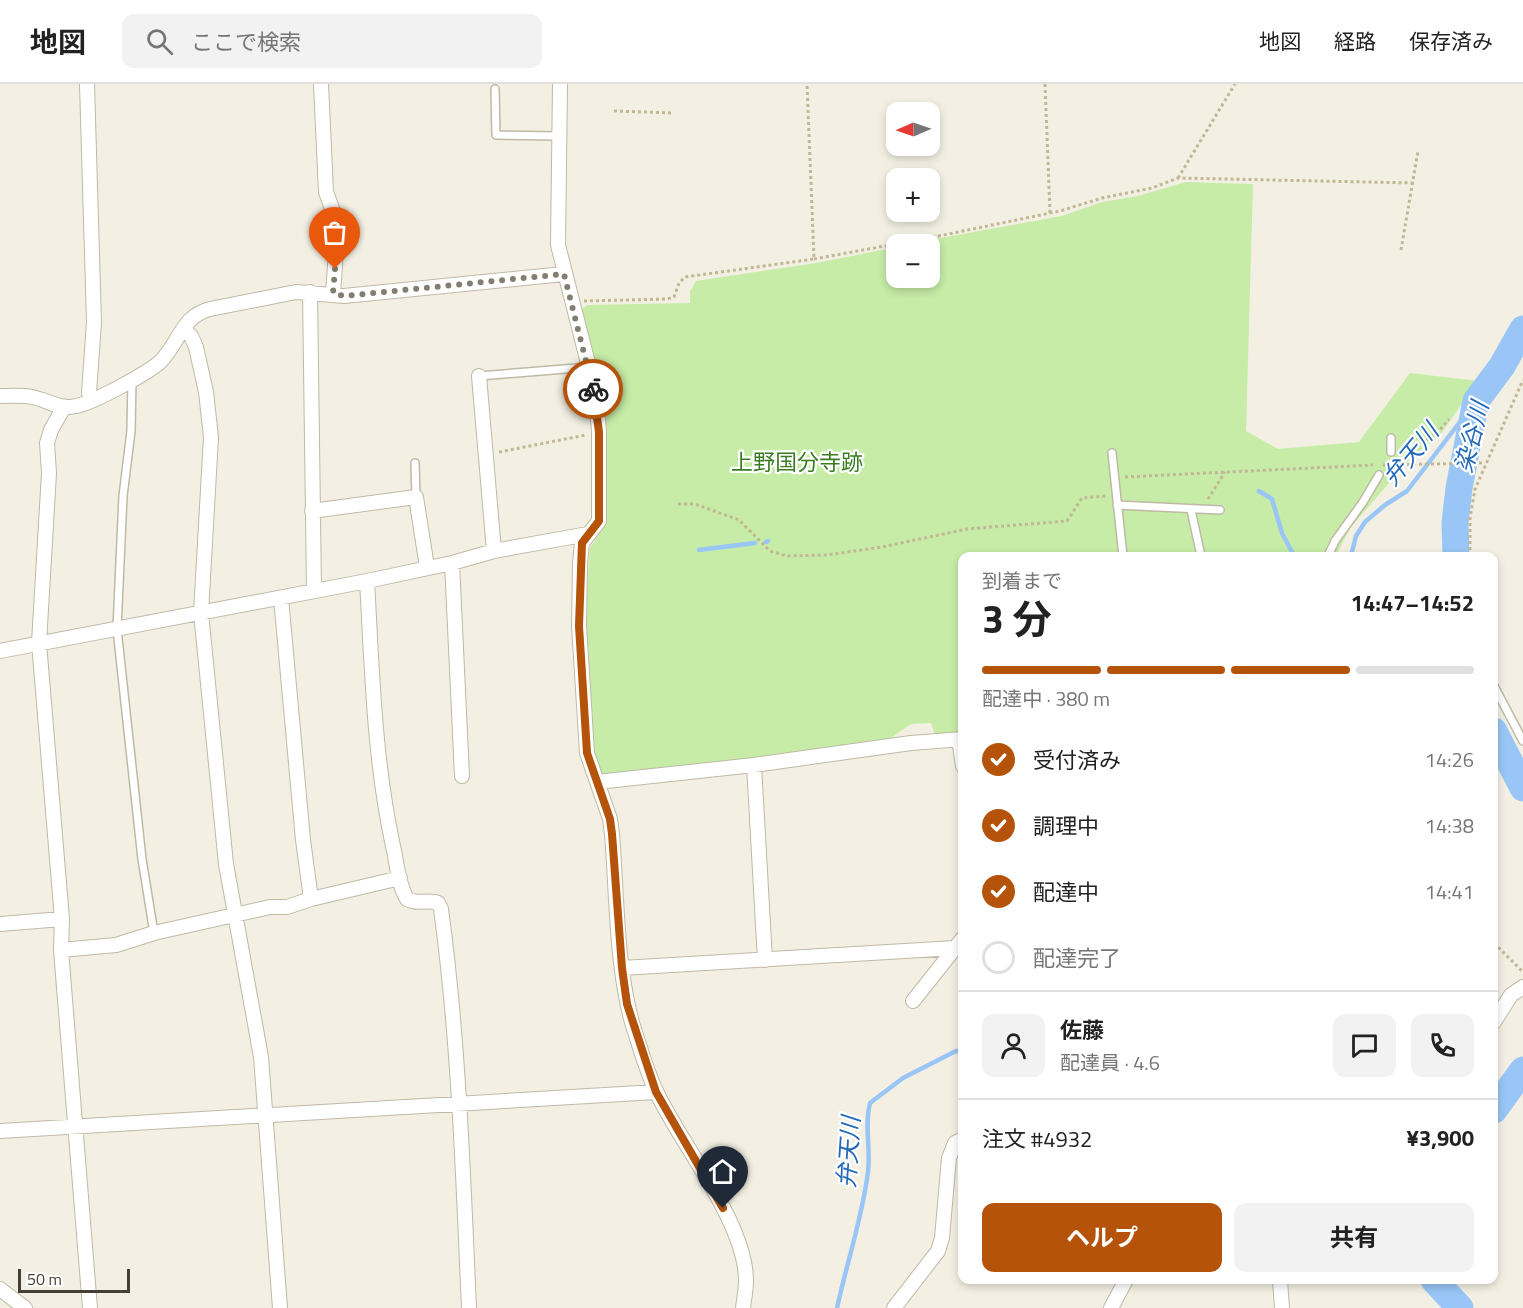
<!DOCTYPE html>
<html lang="ja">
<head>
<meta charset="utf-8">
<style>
	:root { --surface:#fff; --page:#f2f2f2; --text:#222; --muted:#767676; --line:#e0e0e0; --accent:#b45309 }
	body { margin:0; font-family:"Titillium Web","Noto Sans JP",sans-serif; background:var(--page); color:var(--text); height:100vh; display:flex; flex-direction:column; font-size:22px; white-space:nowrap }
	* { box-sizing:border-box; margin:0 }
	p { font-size:20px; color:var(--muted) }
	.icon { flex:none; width:33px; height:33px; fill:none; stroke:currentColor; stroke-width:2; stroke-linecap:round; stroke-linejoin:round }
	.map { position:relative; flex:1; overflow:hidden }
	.details { position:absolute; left:958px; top:468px; width:540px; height:732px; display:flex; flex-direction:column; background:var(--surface); border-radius:12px; box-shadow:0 3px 9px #0003 }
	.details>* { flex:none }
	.needle { width:39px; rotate:268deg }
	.buttons { position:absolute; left:886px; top:18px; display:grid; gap:12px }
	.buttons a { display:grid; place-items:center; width:54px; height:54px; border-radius:12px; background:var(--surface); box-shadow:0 3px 9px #0003; font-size:30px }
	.scale { position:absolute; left:18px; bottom:15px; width:112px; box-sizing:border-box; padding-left:6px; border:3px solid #454033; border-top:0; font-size:16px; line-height:21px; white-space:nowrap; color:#454033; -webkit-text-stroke:4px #fff; paint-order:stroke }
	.pin { position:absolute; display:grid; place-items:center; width:51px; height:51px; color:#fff; margin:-62px -26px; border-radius:50% 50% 50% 0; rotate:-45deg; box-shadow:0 0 6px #0007 }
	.pin .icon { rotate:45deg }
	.courier { position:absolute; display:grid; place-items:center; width:60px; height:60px; margin:-30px; border:4px solid #b45309; border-radius:50%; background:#fff; color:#222; box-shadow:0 2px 8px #0007 }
	.headline em { font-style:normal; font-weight:700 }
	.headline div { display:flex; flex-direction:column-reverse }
	.headline { display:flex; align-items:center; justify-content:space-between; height:102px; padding:0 24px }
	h1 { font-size:39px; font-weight:700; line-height:45px }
	.bar { display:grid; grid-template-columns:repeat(4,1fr); gap:9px 6px; align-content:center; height:72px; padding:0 24px }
	.bar i { height:8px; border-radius:4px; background:var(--line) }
	.bar .active { background:var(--accent) }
	.bar p { grid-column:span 4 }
	.line { display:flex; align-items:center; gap:15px; padding:0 24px; border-top:2px solid var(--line) }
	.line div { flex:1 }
	.round { display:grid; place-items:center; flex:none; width:63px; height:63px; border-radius:12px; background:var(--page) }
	ol { padding:0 24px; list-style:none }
	li { display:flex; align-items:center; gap:18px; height:66px }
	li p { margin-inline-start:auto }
	li .icon { padding:6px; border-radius:50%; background:var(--accent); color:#fff; stroke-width:4 }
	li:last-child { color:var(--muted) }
	li i { width:33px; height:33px; border:3px solid var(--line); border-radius:50% }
	.primary-button { display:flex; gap:12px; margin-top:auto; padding:12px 24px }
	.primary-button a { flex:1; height:69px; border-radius:12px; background:var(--accent); color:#fff; font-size:24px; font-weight:700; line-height:69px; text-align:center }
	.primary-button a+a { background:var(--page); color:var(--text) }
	header { display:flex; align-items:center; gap:36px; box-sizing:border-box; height:84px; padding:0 30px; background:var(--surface); border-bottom:2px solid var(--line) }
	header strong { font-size:28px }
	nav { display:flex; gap:33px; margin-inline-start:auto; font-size:21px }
	.search { width:420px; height:54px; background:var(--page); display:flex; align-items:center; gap:15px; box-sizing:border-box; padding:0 21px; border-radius:12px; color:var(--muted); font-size:22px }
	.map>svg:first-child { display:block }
	.green { fill:#c6eca7 }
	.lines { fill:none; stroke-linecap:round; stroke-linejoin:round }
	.stream { stroke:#99c6f6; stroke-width:4.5 }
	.river { stroke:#99c6f6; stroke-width:27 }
	.lane-casing { stroke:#bfb9a5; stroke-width:10 }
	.street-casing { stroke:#bfb9a5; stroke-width:16 }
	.path { stroke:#c2b795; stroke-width:3; stroke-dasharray:3 3; stroke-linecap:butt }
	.lane { stroke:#fff; stroke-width:7 }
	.street { stroke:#fff; stroke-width:14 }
	.done { stroke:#827e71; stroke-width:6; stroke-dasharray:0 10.8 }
	.route { stroke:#b45309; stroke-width:8 }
	.labels { text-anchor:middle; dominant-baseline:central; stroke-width:4.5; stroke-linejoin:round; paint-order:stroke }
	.park-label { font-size:22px; fill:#3a7c21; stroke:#fff }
	.water-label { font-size:24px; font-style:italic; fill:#236aba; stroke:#fff }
</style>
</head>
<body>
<header>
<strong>地図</strong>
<div class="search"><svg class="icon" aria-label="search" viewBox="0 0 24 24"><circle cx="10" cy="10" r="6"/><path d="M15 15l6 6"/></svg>ここで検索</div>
<nav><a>地図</a><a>経路</a><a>保存済み</a></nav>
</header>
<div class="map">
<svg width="1523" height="1224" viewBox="0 0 1523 1224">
	<rect width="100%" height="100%" fill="#f3f0e3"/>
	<path class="green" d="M1186,98L1253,100L1246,347L1278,365L1359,358L1410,289L1478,297L1440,351L1410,375L1350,444L1336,472H963V650L936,654L931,639L911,640L888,656L752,678L602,690L595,683L584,542L590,464L599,450L604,429L605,333L581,226L587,221L690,219V207L696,197L816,179L897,163V194H930V160H907L1062,132L1102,118L1138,112Z"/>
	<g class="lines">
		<path class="stream" d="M1259,407L1272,415L1282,449L1294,472
			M766,458L768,457
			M699,466L755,459
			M1351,472L1356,452L1365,438L1385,421L1407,407L1476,317
			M837,1224C847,1178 862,1135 868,1088C871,1065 864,1042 870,1019L903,994L954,968L963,965"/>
		<path class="river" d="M1456,472L1455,439L1459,404L1476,317L1502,282L1523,245
			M1494,647L1523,704
			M1494,1026L1523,986
			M1434,1196L1460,1224"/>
		<g class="lane-casing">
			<path id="lane" d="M495,5L496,51L559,52
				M479,292L589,283
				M132,296L131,347L123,412L117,545L142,775L154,849
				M1391,354V368
				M1112,369L1123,472
				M415,379L416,413
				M1117,421L1220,426
				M1191,426L1201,472
				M1328,472L1335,457L1363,418L1379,391
				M1494,602L1523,657"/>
		</g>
		<g class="street-casing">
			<path id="street" d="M87,0L94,238L89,309L92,316
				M321,0L326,108L338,141L333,209
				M560,0L558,161L589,283L597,322L599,348V437L582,459L580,479L579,542L587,669L610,735L612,750C617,811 616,887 634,945C641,966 647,989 657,1009C682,1062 746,1139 746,1197C746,1206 744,1215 743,1224
				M310,208L314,506
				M183,245L191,252L196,263L206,308L211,353L201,529L226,780L261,973L280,1224
				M479,292L494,467
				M0,312C11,312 22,311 32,313C48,316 60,326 76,322C93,319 150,288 161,277C180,257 182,232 210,225L296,208L344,212L564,190
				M64,323L51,346L47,359L49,389L39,559L62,835L61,866L90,1224
				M312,427L416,413L427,483
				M452,479L462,692
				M367,497C372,585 374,675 393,762C397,779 398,800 407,815C417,821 428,815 438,819L441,825C459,957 463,1091 469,1224
				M281,514L303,756L311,815
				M0,567L367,497L452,479L494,467L588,450
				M959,655L963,682
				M754,681L765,876
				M597,698L754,681L911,659L963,655
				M0,840L62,835
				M61,866L116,861L154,849L270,823H287L311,815L400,794
				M622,884L955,864
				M913,917L963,854
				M1494,938L1511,911L1523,903
				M0,1047L656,1008
				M1280,1196L1282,1224
				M0,1205L25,1224
				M894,1224L938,1167L942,1154L949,1074L955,1059L963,1055
				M1111,1224L1126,1196"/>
		</g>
		<path class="path" d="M1045,0L1050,129
			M614,27L674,29
			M1178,94L1235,0
			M1401,166L1418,67
			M814,175L934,153L1060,127L1102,114L1152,104L1178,94L1414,99
			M584,217L667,215L674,213L679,199L685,193L814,175L807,0
			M499,368L586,351
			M1400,380L1405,371L1438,348L1449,335
			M1383,381L1483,379
			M1125,393L1373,381
			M1208,415L1225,388
			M678,420H695L739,436L770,467L787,472L827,471L882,463L967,445L1067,437L1082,414L1106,412
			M1470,472V434L1475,405L1523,296
			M1494,859L1523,888"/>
		<use href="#lane" class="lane"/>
		<use href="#street" class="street"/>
	</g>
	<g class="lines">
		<path class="done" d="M335,185L333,209L344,212L564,190L593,305"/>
		<path class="route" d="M593,305L599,348V437L582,459L579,542L587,669L610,735L612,750L622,884L627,920L656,1008L723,1124"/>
	</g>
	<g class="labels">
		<g class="park-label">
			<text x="797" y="378">上野国分寺跡</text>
		</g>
		<g class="water-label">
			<text transform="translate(1471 353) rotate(-76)">染谷川</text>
			<text transform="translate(1410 370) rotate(-50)">弁天川</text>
			<text transform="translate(848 1068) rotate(-86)">弁天川</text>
		</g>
	</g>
</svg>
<div class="buttons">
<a><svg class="needle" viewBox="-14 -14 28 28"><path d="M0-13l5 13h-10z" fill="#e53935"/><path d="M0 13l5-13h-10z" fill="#767676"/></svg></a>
<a>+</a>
<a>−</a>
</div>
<div class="scale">50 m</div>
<div class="pin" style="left:335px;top:185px;background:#ea580c"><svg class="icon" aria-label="bag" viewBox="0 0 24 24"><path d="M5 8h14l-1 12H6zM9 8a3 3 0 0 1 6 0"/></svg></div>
<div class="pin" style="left:723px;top:1124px;background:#1f2937"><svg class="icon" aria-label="home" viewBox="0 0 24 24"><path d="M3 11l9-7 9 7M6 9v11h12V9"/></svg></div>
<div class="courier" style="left:593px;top:305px"><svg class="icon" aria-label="bike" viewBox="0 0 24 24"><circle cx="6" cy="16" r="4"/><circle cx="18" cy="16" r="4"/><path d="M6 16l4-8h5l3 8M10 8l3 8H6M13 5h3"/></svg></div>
<section class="details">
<div class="headline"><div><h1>3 分</h1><p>到着まで</p></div><em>14:47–14:52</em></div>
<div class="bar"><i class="active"></i><i class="active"></i><i class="active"></i><i></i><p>配達中 · 380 m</p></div>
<ol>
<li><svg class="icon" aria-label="check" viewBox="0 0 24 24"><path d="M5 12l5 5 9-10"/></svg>受付済み<p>14:26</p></li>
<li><svg class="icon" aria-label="check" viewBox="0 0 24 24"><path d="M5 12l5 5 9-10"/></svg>調理中<p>14:38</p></li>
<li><svg class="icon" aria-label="check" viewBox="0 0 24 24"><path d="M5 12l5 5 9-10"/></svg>配達中<p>14:41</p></li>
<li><i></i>配達完了</li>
</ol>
<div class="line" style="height:108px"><a class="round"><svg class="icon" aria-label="person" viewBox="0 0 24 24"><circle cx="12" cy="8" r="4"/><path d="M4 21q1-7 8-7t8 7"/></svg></a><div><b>佐藤</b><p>配達員 · 4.6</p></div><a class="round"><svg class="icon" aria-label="chat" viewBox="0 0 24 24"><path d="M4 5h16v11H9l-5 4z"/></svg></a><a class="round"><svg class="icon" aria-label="phone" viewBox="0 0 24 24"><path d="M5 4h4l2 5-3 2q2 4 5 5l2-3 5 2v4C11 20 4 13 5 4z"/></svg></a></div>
<div class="line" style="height:78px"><div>注文 #4932</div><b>¥3,900</b></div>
<div class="primary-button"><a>ヘルプ</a><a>共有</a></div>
</section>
</div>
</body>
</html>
